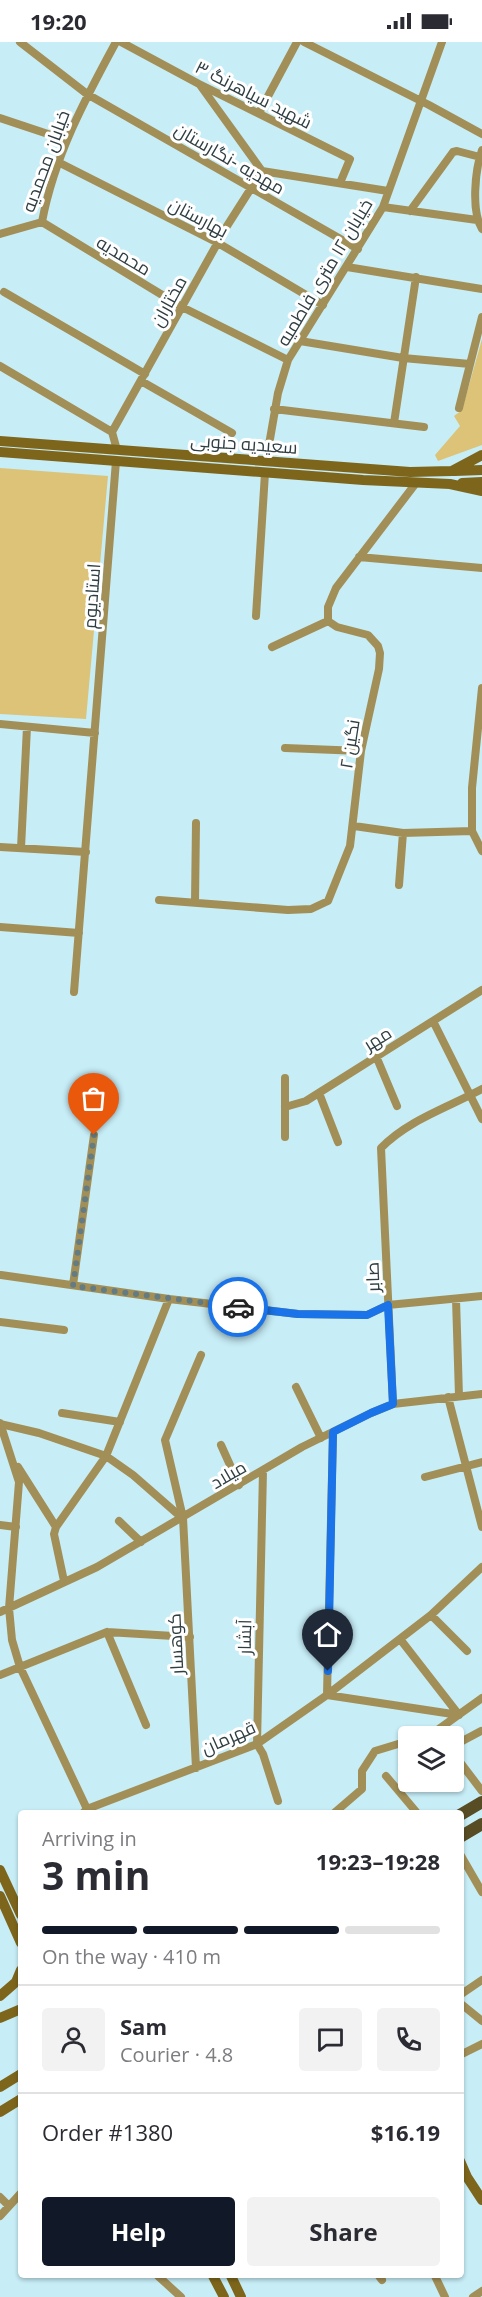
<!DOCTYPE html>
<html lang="en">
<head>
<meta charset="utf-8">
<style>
	:root { --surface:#fff; --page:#f2f2f3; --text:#2b2b33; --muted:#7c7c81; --line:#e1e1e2; --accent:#111827 }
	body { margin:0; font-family:"Open Sans",Cairo,sans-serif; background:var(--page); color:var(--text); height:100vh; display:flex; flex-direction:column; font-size:22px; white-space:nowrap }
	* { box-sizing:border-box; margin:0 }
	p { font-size:20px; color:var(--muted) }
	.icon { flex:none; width:33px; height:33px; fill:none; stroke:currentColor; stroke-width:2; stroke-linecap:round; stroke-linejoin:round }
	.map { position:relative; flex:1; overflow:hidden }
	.drawer { position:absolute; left:18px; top:1768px; width:446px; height:468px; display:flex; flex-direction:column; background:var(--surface); border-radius:6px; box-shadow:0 2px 4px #0004 }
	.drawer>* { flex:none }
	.tools { position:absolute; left:398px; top:1684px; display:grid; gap:12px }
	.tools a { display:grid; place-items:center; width:66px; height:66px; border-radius:6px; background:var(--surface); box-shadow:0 2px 4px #0004; font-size:30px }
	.pin { position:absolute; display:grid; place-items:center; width:51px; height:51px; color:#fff; margin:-62px -26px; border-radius:50% 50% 50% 0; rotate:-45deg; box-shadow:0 0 6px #0007 }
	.pin .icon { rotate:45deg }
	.courier { position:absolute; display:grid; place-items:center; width:60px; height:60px; margin:-30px; border:4px solid #1a73e8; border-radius:50%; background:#fff; color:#222; box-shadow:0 2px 8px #0007 }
	.overview em { font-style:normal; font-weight:700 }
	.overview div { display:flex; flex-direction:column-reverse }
	.overview { display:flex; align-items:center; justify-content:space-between; height:102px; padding:0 24px }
	h1 { font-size:39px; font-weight:700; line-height:45px }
	.bar { display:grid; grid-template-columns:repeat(4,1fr); gap:9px 6px; align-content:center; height:72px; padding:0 24px }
	.bar i { height:8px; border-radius:4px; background:var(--line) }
	.bar .current { background:var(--accent) }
	.bar p { grid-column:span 4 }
	.line { display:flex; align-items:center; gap:15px; padding:0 24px; border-top:2px solid var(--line) }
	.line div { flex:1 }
	.round { display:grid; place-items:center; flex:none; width:63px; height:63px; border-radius:6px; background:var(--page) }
	.button { display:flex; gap:12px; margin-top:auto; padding:12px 24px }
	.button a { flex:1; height:69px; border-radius:6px; background:var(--accent); color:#fff; font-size:24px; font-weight:700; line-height:69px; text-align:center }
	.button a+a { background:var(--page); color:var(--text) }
	.status { display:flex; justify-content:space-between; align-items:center; height:42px; padding:0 30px; background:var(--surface); direction:ltr }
	.status svg { height:16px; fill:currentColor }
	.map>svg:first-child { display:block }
	.green { fill:#dcc377 }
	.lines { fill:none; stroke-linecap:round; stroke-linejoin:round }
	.street { stroke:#a28f57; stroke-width:8 }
	.secondary { stroke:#7d661b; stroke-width:10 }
	.primary { stroke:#584c24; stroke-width:12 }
	.done { stroke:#647b81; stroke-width:6; stroke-dasharray:0 10.8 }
	.route { stroke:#1a73e8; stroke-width:8 }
	.labels { text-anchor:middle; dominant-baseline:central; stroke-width:6; stroke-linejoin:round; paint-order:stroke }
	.street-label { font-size:18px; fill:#2f3e42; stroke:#fff }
</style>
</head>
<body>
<div class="status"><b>19:20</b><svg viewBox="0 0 49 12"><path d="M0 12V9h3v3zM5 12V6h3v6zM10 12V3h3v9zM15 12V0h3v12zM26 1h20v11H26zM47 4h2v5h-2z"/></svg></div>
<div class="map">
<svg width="482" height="2255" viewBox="0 0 482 2255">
	<rect width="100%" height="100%" fill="#c7edf7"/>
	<path class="green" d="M482,297V403L438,419L435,413L460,384L454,374L462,368Z
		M0,426L108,434L86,677L0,672Z"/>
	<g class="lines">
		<path class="street" d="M20,0L87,52L358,207
			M121,0L199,42L350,117L340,141
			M304,0L429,63L482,92
			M200,43L262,129
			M259,71L297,0
			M0,76L66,98
			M482,108C475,128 471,169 482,187
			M58,120L218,201L323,263
			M262,129L388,149
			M383,165L477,178
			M410,169L453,110L457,109L480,115
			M42,180L182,265L288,318
			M42,180C54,115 85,57 116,0
			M0,192L42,180
			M347,225L482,247
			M4,250L145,332
			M300,299L403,316L470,322
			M0,324L112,390
			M141,339L232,391
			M459,366L482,275
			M274,367L424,385
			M394,381L416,235
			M117,408L112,390L227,184L262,129
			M266,420L278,351L288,318L383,165L442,0
			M359,515L482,526
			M256,574L265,431
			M328,579V565L336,546L416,441
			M272,605L328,579
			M482,646L472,746V789L482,809
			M0,682L95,691
			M285,706L361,709
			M354,784L403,791L472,789
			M0,805L86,810
			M21,806L27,685
			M399,843L403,791
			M159,858L288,868L311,867L328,859L350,804L361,709L379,627L380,611L378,604L368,593L337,585L328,579
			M195,860L196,781
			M0,885L79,891
			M74,950L116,419
			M433,979L482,1077
			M376,1014L397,1064
			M285,1036V1095
			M319,1051L338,1100
			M285,1065L306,1059L482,948
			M1,1233L169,1257L298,1272L367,1273L388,1263L482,1254
			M73,1243L94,1093
			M456,1257L459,1354
			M0,1280L64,1288
			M296,1345L321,1396
			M448,1355L482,1485
			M393,1362L381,1106C408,1078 449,1065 482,1047
			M62,1371L120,1380
			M0,1381L19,1440L9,1566L12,1598L20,1625L87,1767
			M0,1382L39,1391L106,1414L133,1433L181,1475
			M333,1390L327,1653L459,1673
			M221,1403L239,1443
			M18,1425L56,1485
			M263,1429L257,1702L263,1712L278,1759
			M425,1435L482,1420
			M119,1479L141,1500
			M0,1483L16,1485
			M64,1539L54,1492L56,1485L106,1414L169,1257
			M0,1570L97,1525L302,1405L371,1371L393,1362L482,1352
			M431,1573L467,1609
			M107,1590L146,1683
			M400,1597L459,1673
			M0,1633L107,1590L190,1595
			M419,1695L436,1689L482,1656
			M453,1704L481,1689
			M453,1711L482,1749
			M196,1726L183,1476L165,1398L201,1313
			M386,1734L418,1772
			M82,1772L87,1767L257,1702L327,1653L431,1573L482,1525
			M333,1772L362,1747V1729L375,1709L408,1699
			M460,1812L482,1850
			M460,1953L482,1938
			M460,1961L482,1979
			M460,2013L482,2002
			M0,2155L9,2164
			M0,2174L21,2151
			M158,2234L181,2255
			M379,2234L382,2238
			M435,2234L445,2255
			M473,2255L482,2249"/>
		<path class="secondary" d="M0,399L410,430L452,429L482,413
			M0,410L363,438L450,442L482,449
			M455,429L482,428
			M462,441L482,440
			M0,1828L21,1873
			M0,1854L21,1901
			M0,1954L16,1940L21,1928
			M0,1976L21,1967
			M0,2045L21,2032
			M0,2070L21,2057
			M460,2119L467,2135L482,2158
			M213,2234L224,2255
			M231,2234L241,2255"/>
		<path class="primary" d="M460,1773L482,1760
			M460,1795L482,1782"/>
	</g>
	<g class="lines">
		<path class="done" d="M94,1093L73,1244L238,1265"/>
		<path class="route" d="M238,1265L298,1272L367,1273L388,1263L393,1362L371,1371L333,1390L328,1629"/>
	</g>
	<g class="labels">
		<g class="street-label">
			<text transform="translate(254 52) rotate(27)">شهید سیاهرنگ ۳</text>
			<text transform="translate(230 116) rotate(30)">مهدیه -نگارستان</text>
			<text transform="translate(45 119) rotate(-70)">خیابان محمدیه</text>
			<text transform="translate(199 175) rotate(28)">بهارستان</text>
			<text transform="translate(124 213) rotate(31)">محمدیه</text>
			<text transform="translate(324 230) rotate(-59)">خیابان ۱۲ متری فاطمیه</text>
			<text transform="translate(168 259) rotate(-61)">مختاران</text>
			<text transform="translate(244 401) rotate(4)">سعیدیه جنوبی</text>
			<text transform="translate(91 554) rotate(-86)">استادیوم</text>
			<text transform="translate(349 702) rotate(-81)">نگین ۲</text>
			<text transform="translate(377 996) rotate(-32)">مهر</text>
			<text transform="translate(372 1235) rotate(-92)">صابر</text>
			<text transform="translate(228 1432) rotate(-30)">میلاد</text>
			<text transform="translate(244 1595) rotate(-89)">آبشار</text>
			<text transform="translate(175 1602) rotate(-93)">کوهسار</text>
			<text transform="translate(228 1695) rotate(-24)">قهرمان</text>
		</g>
	</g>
</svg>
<div class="tools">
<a><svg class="icon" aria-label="layers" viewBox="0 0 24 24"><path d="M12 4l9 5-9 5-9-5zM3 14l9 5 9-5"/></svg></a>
</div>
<div class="pin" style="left:94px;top:1093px;background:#ea580c"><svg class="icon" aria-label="bag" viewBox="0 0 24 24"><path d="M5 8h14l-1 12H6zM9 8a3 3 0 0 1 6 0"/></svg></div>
<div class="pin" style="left:328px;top:1629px;background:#1f2937"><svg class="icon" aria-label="home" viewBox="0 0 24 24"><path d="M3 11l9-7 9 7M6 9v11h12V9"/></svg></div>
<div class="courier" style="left:238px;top:1265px"><svg class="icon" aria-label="car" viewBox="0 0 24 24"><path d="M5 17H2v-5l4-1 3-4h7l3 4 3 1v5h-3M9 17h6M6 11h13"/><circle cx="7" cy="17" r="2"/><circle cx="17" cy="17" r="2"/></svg></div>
<section class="drawer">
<div class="overview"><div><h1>3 min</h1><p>Arriving in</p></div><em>19:23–19:28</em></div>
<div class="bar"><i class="current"></i><i class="current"></i><i class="current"></i><i></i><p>On the way · 410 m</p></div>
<div class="line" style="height:108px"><a class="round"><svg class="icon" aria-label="person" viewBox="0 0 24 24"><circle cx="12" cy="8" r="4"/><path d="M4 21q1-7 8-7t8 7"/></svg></a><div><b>Sam</b><p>Courier · 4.8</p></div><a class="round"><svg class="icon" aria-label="chat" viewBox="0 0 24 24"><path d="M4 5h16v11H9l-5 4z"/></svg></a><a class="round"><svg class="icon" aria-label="phone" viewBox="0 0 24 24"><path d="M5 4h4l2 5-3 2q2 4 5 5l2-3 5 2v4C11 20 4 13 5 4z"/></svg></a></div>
<div class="line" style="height:78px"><div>Order #1380</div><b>$16.19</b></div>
<div class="button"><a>Help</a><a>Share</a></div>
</section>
</div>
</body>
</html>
